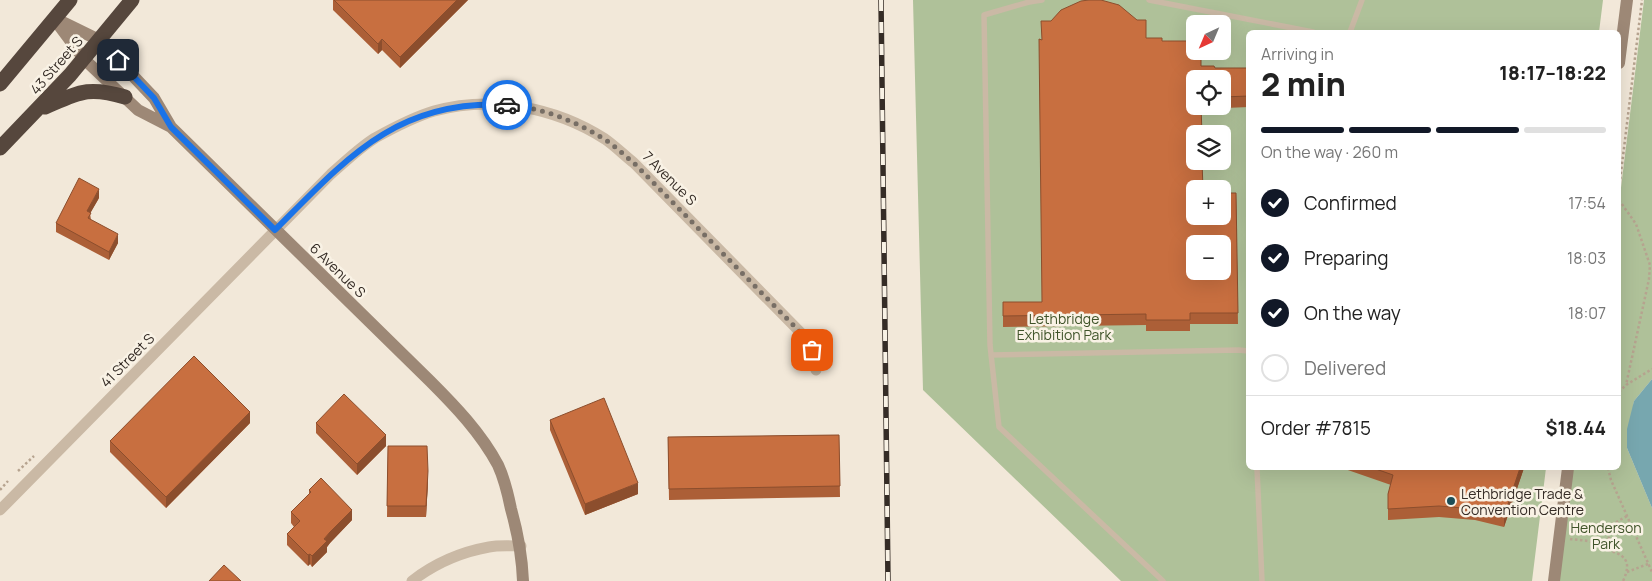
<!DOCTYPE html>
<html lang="en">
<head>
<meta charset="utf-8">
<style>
	:root { --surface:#fff; --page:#f2f2f2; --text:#222; --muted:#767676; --line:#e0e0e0; --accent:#111827 }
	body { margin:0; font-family:Manrope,sans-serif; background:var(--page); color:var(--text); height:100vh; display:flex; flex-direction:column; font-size:19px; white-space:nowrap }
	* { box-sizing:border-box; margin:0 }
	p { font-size:16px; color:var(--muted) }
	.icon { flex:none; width:28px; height:28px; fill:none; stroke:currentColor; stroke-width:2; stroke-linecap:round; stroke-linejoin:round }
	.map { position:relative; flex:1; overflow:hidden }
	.drawer { position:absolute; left:1246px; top:30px; width:375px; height:440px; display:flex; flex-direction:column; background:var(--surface); border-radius:8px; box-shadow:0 5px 20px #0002 }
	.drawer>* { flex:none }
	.needle { width:32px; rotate:224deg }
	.fabs { position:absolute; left:1186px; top:15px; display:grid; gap:10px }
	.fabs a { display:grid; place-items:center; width:45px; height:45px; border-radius:8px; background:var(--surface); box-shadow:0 5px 20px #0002; font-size:25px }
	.pin { position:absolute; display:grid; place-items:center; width:42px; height:42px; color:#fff; margin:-21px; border-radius:10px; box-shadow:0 2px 8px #0006 }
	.courier { position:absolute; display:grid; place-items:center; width:50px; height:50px; margin:-25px; border:4px solid #1a73e8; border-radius:50%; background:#fff; color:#222; box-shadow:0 1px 6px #0007 }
	.headline em { font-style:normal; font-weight:800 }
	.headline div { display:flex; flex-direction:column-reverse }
	.headline { display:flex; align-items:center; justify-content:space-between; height:85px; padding:0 15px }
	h1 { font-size:32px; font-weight:800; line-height:38px }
	.bar { display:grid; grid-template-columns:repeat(4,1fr); gap:8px 5px; align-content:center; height:60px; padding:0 15px }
	.bar i { height:6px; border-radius:4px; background:var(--line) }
	.bar .selected { background:var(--accent) }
	.bar p { grid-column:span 4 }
	.line { display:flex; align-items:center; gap:12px; padding:0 15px; border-top:1px solid var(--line) }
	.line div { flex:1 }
	ol { padding:0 15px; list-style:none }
	li { display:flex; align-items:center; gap:15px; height:55px }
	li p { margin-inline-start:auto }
	li .icon { padding:5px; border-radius:50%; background:var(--accent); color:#fff; stroke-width:4 }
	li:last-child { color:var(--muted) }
	li i { width:28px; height:28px; border:2px solid var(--line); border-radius:50% }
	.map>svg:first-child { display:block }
	.green { fill:#afc199; fill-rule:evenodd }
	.water { fill:#77a7af }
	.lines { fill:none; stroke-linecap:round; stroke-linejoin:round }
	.path { stroke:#b6a38f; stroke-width:2.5; stroke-dasharray:2.5 2.5; stroke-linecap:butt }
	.lane { stroke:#cab9a5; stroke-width:5.5 }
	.street { stroke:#cab9a5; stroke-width:11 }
	.secondary { stroke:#9d8876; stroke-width:12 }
	.highway { stroke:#56473d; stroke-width:15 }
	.rail-casing { stroke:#352c26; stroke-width:5.5 }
	.rail { stroke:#f9f2e5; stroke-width:4; stroke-dasharray:11; stroke-linecap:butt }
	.wall { fill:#ac5f37; fill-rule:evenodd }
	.shaded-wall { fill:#8c4e2d }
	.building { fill:#c86f40; stroke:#8c4e2d; fill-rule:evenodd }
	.done { stroke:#776e65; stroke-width:5; stroke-dasharray:0 9 }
	.route { stroke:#1a73e8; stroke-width:6 }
	.poi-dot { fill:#1b4d57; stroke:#f9f2e5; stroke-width:2 }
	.labels { text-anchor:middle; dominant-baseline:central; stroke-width:5; stroke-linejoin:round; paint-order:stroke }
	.street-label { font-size:14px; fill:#352c26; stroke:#f9f2e5 }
	.park-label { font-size:14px; fill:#40542a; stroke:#f9f2e5 }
	.poi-label { font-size:14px; fill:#352c26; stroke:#f9f2e5; text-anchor:start }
</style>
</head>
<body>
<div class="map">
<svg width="1652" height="581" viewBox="0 0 1652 581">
	<rect width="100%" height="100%" fill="#f2e8d9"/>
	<path class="green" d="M913,0H1603L1599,32H1249V468H1546L1532,581H1121L923,390ZM1195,24H1222V51H1195ZM1195,79H1222V106H1195ZM1195,134H1222V161H1195ZM1195,189H1222V216H1195ZM1195,244H1222V271H1195Z
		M1644,0H1652V379L1634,401L1627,448L1652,508V581H1554L1568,468H1619V204Z"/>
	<path class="water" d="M1652,379V508L1627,448V429L1634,401Z"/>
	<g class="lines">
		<path class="path" d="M1619,189L1642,0
			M1619,200L1636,224L1650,265L1649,279L1626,385
			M1619,392L1626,385L1652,369
			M1608,468L1611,480L1652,572
			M18,471L34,456
			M0,490L8,481
			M1570,539C1578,540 1587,540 1594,543C1598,545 1600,548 1604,549C1624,554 1633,560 1623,581
			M1607,549L1611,525L1627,516
			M1627,572L1648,564"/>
		<path class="lane" d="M1042,0L1029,2L984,15L990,345L999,427L1163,581
			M1149,0L1313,32
			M1350,32L1362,0
			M991,355L1239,350L1248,351L1249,352
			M1257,468L1262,581"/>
		<path class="street" d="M0,510L331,174C345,162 359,148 375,138C393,128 414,117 434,111C491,95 555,107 605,139C615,146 624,155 634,163L804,336L812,350L816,370
			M412,581C434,564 461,552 489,547C499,545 510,546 521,546"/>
		<path class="secondary" d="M54,18L99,40L154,98L171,127L430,381C455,406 481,433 498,465C504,478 508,494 511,509C518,534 522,555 523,581
			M55,20L84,59L138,110L171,127
			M1619,63L1627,0
			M1554,581L1568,468"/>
		<path class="highway" d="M0,84L70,0
			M45,107C80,92 88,86 125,97
			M0,148L70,75L132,0"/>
		<g class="rail-casing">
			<path id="rail" d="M881,0L888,581"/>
		</g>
		<use href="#rail" class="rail"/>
	</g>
	<path class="wall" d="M333,0H468L400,68L382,50L378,54L333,10Z
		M1146,38L1162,41L1201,66L1215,68H1249V107L1201,109L1195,216L1236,193L1238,324H1190V331H1146V325L1003,327V302H1042ZM1195,79H1222V106H1195Z
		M99,198L90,213L91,220L118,243L109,260L56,232V223Z
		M550,420L638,494L585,515L550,430Z
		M250,423L166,508L110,452V441Z
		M316,423L386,446L357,475L316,433Z
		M839,435L840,497L669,500L668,437Z
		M388,446L428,482L426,517H387Z
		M1342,468H1524L1504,527L1475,520L1439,517L1388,520V494L1391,485Z
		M309,490L352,520L330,543L327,547V552L312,567L310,564L308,566L287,545V534L294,527L291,523V512L309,494Z"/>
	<path class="shaded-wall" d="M457,0H468L400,68V57Z
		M382,39V50L378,54V44Z
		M99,189V198L87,219V211Z
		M118,234V243L109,260V252Z
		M250,412V423L166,508V497Z
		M386,435V446L357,475V464Z
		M1520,468H1524L1504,527V516Z
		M428,471V482L426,517V506Z
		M638,483V494L585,515V504Z
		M352,510V520L330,543L327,547V552L312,567V556L330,532Z
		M310,554V564L308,566V555Z"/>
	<path class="building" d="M334,0H457L400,57L382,39L378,44Z
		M1089,0H1101L1119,5L1137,20H1146V38H1162V41H1188V37H1195V51H1201V66H1214L1215,68H1249V96L1222,97V79H1195V106H1201L1202,134H1195V161H1202L1203,189H1195V216H1222V193H1236L1238,313H1190V320H1146V314L1003,316V302H1042L1039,39L1042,40L1041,21H1051L1061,10L1081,1ZM1195,244H1222V271H1195Z
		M79,178L99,189L87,211L91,213L88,218L118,234L109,252L56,223Z
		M194,356L250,412L166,497L110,441Z
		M344,394L386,435L357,464L316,423Z
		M604,398L638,483L585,504L550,420Z
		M839,435L840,486L669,489L668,437Z
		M388,446H427L428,471L426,506H387Z
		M1373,468H1520L1504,516L1475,509L1439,506L1388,509V494L1393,475Z
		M321,478L352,510L330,532L324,539L327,541L312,556L310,554L308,555L287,534L300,521L291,512L311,492L309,490Z
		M224,565L241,581H209Z"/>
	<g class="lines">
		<path class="done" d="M507,105C541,107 575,121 604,139C615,146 624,155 634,163L804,336L812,350"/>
		<path class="route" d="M118,60L154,98L171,127L275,230C346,159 397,99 507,105"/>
	</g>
	<circle class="poi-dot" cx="1451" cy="501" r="5"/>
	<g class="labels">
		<g class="street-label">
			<text transform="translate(56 65) rotate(-49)">43 Street S</text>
			<text transform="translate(670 178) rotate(45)">7 Avenue S</text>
			<text transform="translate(338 270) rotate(44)">6 Avenue S</text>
			<text transform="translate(127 360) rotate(-45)">41 Street S</text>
		</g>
		<g class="park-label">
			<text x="1064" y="318">Lethbridge<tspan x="1064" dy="16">Exhibition Park</tspan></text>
			<text x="1606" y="527">Henderson<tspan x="1606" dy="16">Park</tspan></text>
		</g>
		<g class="poi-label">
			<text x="1461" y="493">Lethbridge Trade &amp;<tspan x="1461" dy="16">Convention Centre</tspan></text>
		</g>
	</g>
</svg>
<div class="fabs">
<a><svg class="needle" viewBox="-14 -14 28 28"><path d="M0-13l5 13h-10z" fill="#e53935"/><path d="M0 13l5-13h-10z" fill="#767676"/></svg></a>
<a><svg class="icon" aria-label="locate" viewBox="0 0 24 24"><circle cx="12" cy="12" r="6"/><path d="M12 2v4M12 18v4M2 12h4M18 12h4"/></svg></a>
<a><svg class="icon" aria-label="layers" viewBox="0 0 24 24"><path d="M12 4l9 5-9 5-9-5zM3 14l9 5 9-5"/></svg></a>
<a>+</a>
<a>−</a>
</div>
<div class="pin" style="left:812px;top:350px;background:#ea580c"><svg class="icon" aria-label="bag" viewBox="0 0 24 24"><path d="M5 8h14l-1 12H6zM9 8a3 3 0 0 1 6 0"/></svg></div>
<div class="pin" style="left:118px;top:60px;background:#1f2937"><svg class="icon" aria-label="home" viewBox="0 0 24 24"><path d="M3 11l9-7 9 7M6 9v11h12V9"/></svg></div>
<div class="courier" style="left:507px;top:105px"><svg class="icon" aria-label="car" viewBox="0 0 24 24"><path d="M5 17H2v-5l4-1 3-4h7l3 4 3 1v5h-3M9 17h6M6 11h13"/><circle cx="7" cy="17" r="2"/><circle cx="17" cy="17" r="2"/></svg></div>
<section class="drawer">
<div class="headline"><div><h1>2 min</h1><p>Arriving in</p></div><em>18:17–18:22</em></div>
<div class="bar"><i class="selected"></i><i class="selected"></i><i class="selected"></i><i></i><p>On the way · 260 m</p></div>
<ol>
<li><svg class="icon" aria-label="check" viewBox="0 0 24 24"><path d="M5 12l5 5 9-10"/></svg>Confirmed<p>17:54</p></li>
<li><svg class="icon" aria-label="check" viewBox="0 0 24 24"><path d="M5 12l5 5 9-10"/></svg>Preparing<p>18:03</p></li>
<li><svg class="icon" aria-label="check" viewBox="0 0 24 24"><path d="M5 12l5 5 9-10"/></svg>On the way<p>18:07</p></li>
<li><i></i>Delivered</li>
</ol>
<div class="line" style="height:65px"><div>Order #7815</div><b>$18.44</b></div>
</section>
</div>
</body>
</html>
